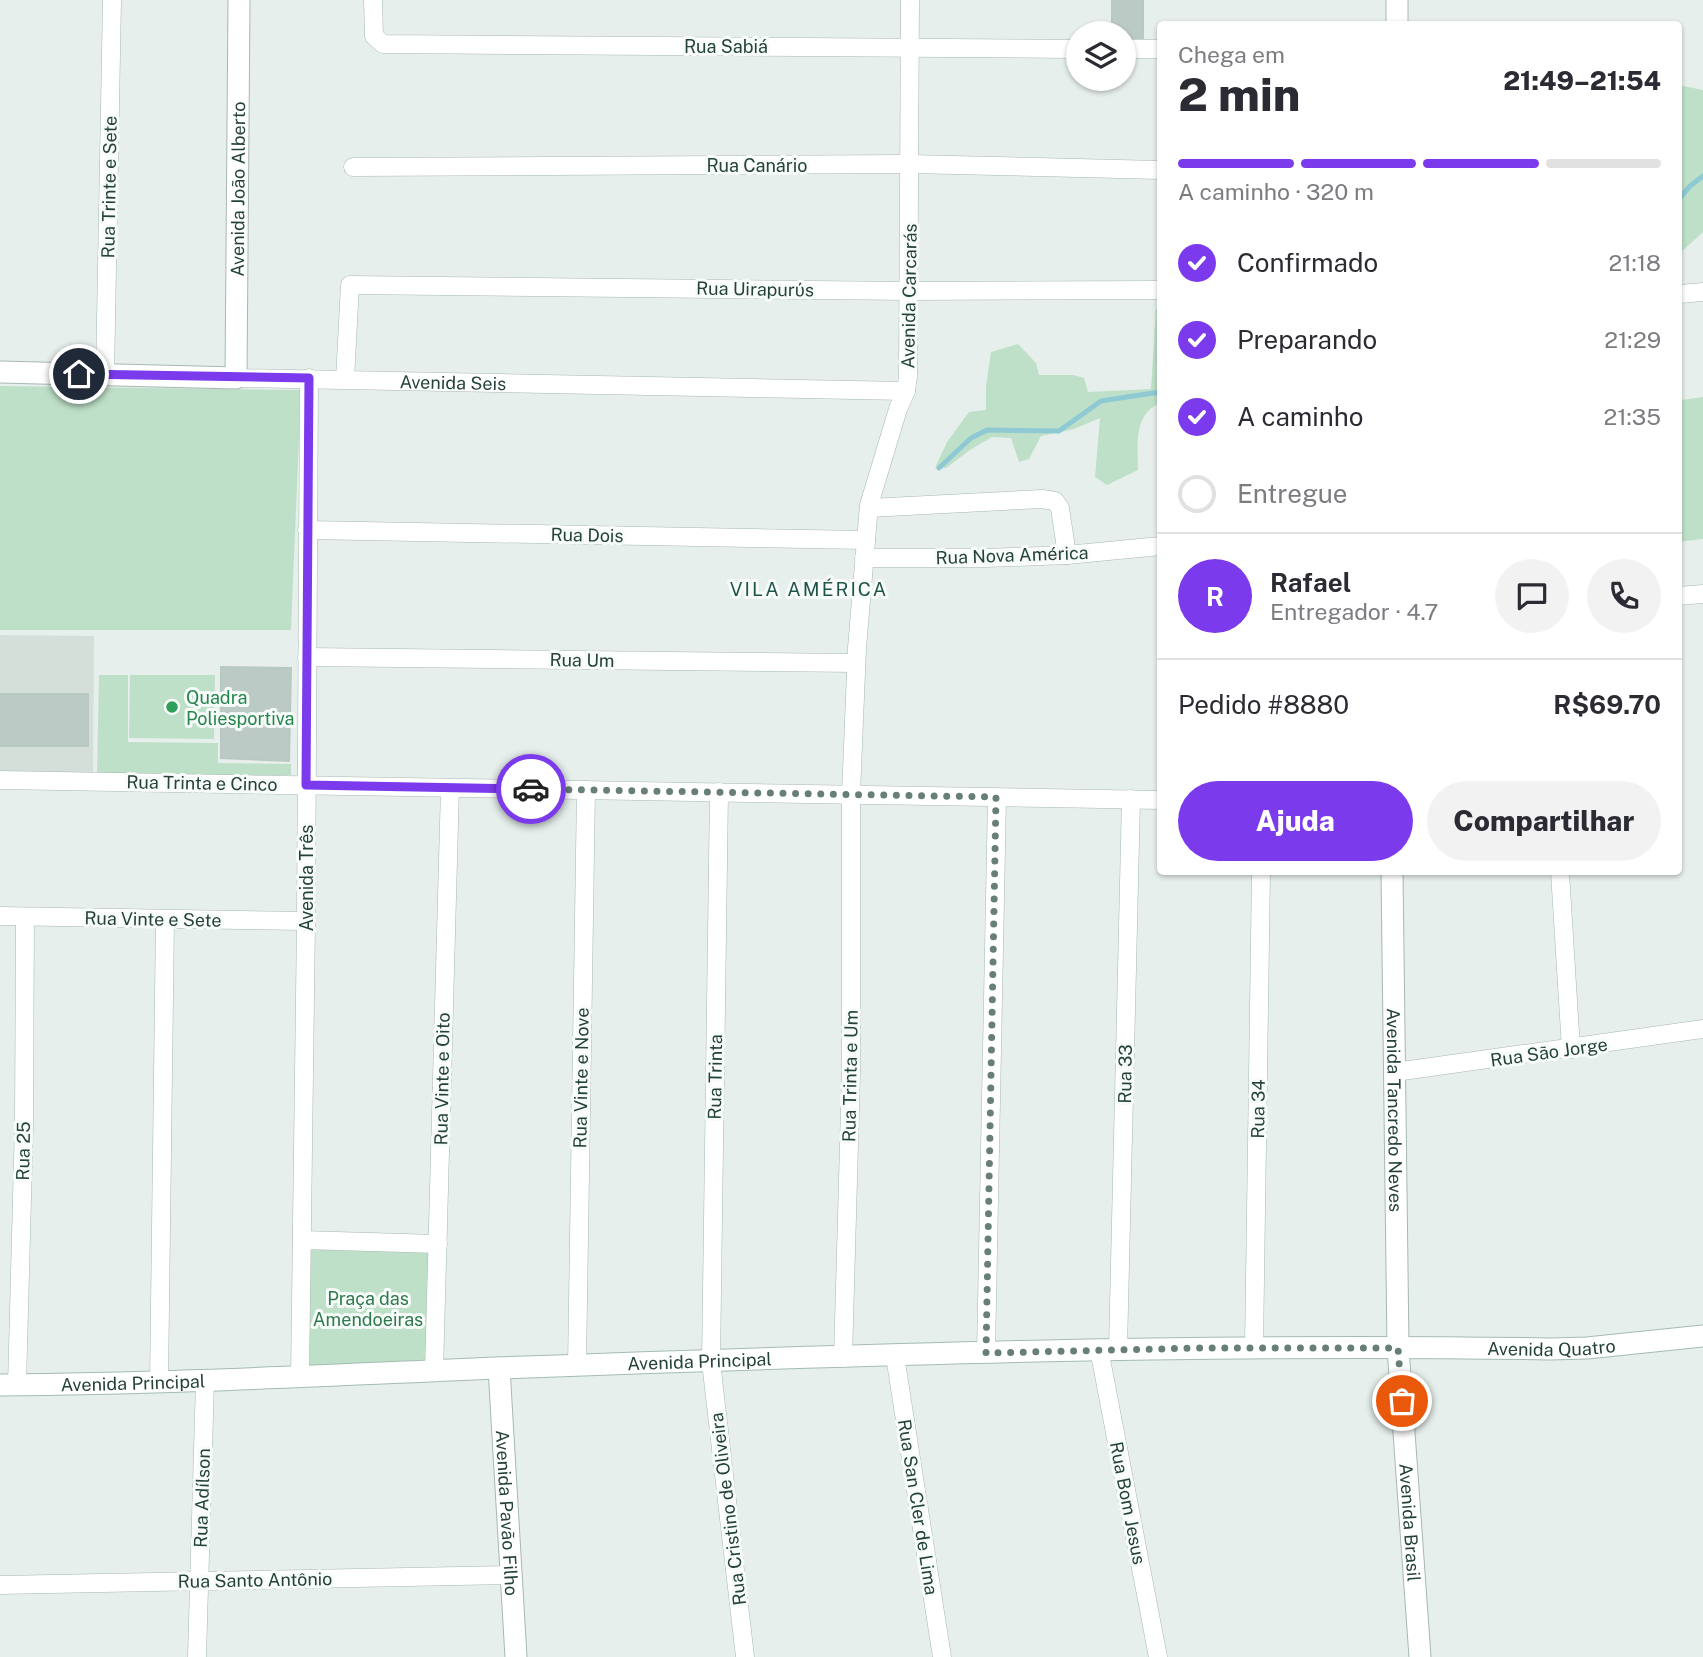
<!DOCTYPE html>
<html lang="pt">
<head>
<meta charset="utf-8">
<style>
	:root { --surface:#fff; --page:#f2f2f3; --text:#2b2b33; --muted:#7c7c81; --line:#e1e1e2; --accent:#7c3aed }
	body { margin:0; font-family:"Public Sans",sans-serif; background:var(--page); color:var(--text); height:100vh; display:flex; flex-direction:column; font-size:26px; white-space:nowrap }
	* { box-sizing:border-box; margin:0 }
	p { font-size:23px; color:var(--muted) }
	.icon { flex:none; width:38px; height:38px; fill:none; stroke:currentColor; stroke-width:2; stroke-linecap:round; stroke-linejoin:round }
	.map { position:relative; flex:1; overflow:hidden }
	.details { position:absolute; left:1157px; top:21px; width:525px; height:854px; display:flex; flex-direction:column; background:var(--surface); border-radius:7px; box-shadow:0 2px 5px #0004 }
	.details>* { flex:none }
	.controls { position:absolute; left:1066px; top:21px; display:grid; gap:14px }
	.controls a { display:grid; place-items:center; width:70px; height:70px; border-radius:50%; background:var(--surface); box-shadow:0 2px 5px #0004; font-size:35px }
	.pin { position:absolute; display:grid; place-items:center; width:60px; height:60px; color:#fff; margin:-30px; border:4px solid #fff; border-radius:50%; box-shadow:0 2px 7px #0007 }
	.courier { position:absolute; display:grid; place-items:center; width:70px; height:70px; margin:-35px; border:5px solid #7c3aed; border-radius:50%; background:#fff; color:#222; box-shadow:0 2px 9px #0007 }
	.headline em { font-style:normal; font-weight:800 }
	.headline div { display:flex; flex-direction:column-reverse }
	.headline { display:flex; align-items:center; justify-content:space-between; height:119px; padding:0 21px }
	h1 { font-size:46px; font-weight:800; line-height:52px }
	.bar { display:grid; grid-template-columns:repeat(4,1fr); gap:10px 7px; align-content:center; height:84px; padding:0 21px }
	.bar i { height:9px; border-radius:5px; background:var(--line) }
	.bar .current { background:var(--accent) }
	.bar p { grid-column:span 4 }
	.line { display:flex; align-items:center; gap:18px; padding:0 21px; border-top:2px solid var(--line) }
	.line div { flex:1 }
	.round { display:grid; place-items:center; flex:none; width:74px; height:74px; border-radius:37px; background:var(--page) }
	ol { padding:0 21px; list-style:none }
	li { display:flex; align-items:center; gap:21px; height:77px }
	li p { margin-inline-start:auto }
	li .icon { padding:7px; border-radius:50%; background:var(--accent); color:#fff; stroke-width:4 }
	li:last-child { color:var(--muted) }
	li i { width:38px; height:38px; border:4px solid var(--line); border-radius:50% }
	.action { display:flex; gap:14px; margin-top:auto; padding:14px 21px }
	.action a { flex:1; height:80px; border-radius:42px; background:var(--accent); color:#fff; font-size:28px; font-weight:800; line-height:80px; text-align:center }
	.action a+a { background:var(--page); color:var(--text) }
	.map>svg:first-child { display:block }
	.built { fill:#d4dfda }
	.green { fill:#bfe0c8 }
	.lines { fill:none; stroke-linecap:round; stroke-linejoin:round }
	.stream { stroke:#8ec9d4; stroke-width:5 }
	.building { fill:#bbcac4; stroke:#b8c9c2; stroke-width:2 }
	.minor-casing { stroke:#a8b8b2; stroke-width:19 }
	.tertiary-casing { stroke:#a8b8b2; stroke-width:23 }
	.secondary-casing { stroke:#a4bbb3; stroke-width:23 }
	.minor { stroke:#fff; stroke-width:18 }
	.tertiary { stroke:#fff; stroke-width:21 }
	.secondary { stroke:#fff; stroke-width:21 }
	.done { stroke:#687f78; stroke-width:7; stroke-dasharray:0 12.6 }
	.route { stroke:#7c3aed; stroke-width:9 }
	.leisure-dot { fill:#2e9e5b; stroke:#f7fbf9; stroke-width:2.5 }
	.labels { text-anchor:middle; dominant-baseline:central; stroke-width:6; stroke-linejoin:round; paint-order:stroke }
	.street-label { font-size:18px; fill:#24423a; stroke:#f7fbf9 }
	.leisure-label { font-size:18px; fill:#27864d; stroke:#f7fbf9; text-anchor:start }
	.park-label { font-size:18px; fill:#2d7a4b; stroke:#f7fbf9 }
	.neighbourhood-label { font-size:19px; letter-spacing:2px; fill:#1f5548; stroke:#f7fbf9 }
</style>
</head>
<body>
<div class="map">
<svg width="1703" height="1657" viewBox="0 0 1703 1657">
	<rect width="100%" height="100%" fill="#e6efeb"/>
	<path class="built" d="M0,635L94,636L93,773L0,772Z"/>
	<path class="green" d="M1678,85L1703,90V232L1678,255Z
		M1156,309H1160V403C1133,415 1138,444 1138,470L1107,485L1095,477L1100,418L1074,429L1041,436L1029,459L1019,462L1011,438L992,437L970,450L946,468H935L947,442L969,412L986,410V386L991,352L1018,344L1036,363L1039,375H1073L1084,378L1088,392L1151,389Z
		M1678,380L1682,400L1703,397V539L1678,542Z
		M0,386L301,390L291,630H0Z
		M99,675H128V742L218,743V763L291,764V775H97Z
		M130,675H215L214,739L129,738Z
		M304,1242L435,1246L433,1370L301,1375Z"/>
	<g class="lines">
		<path class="stream" d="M1678,200L1690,186L1703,176
			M939,468L971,438L987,430L1059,431L1101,401L1160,392"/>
	</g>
	<path class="building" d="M1112,0H1143V38H1124V33H1112Z
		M221,667L291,668L289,761L221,758Z
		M0,694H88V746H0Z"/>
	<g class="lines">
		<g class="minor-casing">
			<g id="minor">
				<path d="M373,0L374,36L383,44L1078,49"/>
				<path d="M1124,49H1160"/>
				<path d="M353,167L910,164L1160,170"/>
				<path d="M1680,294L1703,292"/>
				<path d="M105,374L112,0"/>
				<path id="s1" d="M236,378L906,391"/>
				<path d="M345,379L350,285L910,291L1160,290"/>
				<path d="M869,508L1042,499L1055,501L1060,508L1067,555"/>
				<path d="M307,530L866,540"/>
				<path d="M864,558H986L1067,555L1160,546"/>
				<path d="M1678,596L1703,594"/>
				<path d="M307,657L856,663"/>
				<path d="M0,780L1160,800"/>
				<path d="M719,792L711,1362L745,1657"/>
				<path d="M1560,872L1571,1049"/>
				<path d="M0,916L306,921"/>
				<path d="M1395,1072L1703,1029"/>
				<path d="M302,1240L438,1244"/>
				<path d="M1254,1347L1261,872"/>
				<path d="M1099,1349L1158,1657"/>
				<path d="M1118,1349L1131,799"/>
				<path d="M986,1353L997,797"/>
				<path d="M895,1356L942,1657"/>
				<path d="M843,1358L851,1073V794L857,648L869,505L898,409L906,391L908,376L910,0"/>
				<path d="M577,1366L586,790"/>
				<path d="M434,1371L450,788"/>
				<path d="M300,1377L306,921L309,378"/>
				<path d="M159,1383L165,919"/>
				<path d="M17,1385L24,1124L25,917"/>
				<path d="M0,1585L510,1575"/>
				<path d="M197,1657L205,1381"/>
			</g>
		</g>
		<g class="tertiary-casing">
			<g id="tertiary">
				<path d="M1397,0V24"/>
				<path id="s2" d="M0,372L236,378L239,0"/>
				<path id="s3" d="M1392,872L1398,1348L1420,1657"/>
				<path id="s4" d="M499,1368L516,1657"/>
			</g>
		</g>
		<g class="secondary-casing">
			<g id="secondary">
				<path id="s5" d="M0,1385C166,1384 332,1375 498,1368C849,1355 1199,1343 1550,1349L1587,1348L1703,1336"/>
			</g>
		</g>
		<use href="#minor" class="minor"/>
		<use href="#tertiary" class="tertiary"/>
		<use href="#secondary" class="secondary"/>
	</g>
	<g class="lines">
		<path class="done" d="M531,789L996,797L986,1353L1200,1348H1398L1402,1401"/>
		<path class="route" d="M79,374L309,378L306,785L531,789"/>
	</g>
	<circle class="leisure-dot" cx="172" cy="707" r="7"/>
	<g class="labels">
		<g class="street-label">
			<text x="726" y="46">Rua Sabiá</text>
			<text x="757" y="165">Rua Canário</text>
			<text transform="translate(109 187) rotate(-89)">Rua Trinte e Sete</text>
			<text stroke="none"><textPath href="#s2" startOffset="425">Avenida João Alberto</textPath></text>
			<text transform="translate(755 289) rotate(1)">Rua Uirapurύs</text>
			<text transform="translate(909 296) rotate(-89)">Avenida Carcarás</text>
			<text stroke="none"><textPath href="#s1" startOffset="217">Avenida Seis</textPath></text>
			<text transform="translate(587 535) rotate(1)">Rua Dois</text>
			<text transform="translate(1012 555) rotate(-2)">Rua Nova América</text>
			<text transform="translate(582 660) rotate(1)">Rua Um</text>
			<text transform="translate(202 783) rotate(1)">Rua Trinta e Cinco</text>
			<text transform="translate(306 878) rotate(-90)">Avenida Três</text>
			<text transform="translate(153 919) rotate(1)">Rua Vinte e Sete</text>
			<text transform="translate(1549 1052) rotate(-8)">Rua São Jorge</text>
			<text transform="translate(1125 1074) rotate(-89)">Rua 33</text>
			<text transform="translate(850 1076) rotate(-89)">Rua Trinta e Um</text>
			<text transform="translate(715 1077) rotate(-89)">Rua Trinta</text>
			<text transform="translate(581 1078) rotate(-89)">Rua Vinte e Nove</text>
			<text transform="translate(442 1079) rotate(-89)">Rua Vinte e Oito</text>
			<text transform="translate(1258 1109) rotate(-89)">Rua 34</text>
			<text stroke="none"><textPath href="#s3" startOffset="238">Avenida Tancredo Neves</textPath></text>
			<text transform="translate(23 1151) rotate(-89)">Rua 25</text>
			<text stroke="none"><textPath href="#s5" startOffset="1552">Avenida Quatro</textPath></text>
			<text stroke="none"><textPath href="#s5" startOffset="700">Avenida Principal</textPath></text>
			<text stroke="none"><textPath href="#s5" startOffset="133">Avenida Principal</textPath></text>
			<text transform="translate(202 1498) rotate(-88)">Rua Adílson</text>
			<text transform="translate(1128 1503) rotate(79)">Rua Bom Jesus</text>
			<text transform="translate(918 1507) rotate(81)">Rua San Cler de Lima</text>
			<text transform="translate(728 1509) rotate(-97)">Rua Cristino de Oliveira</text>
			<text stroke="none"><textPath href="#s4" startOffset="145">Avenida Pavão Filho</textPath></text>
			<text stroke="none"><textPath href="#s3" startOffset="651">Avenida Brasil</textPath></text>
			<text transform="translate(255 1580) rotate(-1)">Rua Santo Antônio</text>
		</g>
		<g class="leisure-label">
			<text x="186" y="697">Quadra<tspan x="186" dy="21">Poliesportiva</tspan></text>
		</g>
		<g class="park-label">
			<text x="368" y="1298">Praça das<tspan x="368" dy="21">Amendoeiras</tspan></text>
		</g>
		<g class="neighbourhood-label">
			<text x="809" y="589">VILA AMÉRICA</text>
		</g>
	</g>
</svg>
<div class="controls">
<a><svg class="icon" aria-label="layers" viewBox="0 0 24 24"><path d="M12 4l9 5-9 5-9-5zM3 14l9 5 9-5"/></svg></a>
</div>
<div class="pin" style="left:1402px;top:1401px;background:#ea580c"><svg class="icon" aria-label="bag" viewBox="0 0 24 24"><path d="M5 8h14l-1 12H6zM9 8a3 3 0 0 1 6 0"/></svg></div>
<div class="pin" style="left:79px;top:374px;background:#1f2937"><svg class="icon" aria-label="home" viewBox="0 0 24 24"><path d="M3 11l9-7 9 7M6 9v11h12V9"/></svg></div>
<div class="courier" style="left:531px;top:789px"><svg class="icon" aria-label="car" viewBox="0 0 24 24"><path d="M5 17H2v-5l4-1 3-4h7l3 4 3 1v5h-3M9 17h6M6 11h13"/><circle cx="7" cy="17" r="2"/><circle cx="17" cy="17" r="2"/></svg></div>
<section class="details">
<div class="headline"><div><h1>2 min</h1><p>Chega em</p></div><em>21:49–21:54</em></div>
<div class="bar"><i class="current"></i><i class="current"></i><i class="current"></i><i></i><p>A caminho · 320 m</p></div>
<ol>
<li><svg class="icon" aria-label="check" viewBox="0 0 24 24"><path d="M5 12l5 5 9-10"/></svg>Confirmado<p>21:18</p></li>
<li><svg class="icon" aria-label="check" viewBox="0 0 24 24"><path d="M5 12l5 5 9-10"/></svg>Preparando<p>21:29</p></li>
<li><svg class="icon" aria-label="check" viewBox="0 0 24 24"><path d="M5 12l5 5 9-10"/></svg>A caminho<p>21:35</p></li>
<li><i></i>Entregue</li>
</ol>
<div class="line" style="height:126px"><b class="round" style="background:var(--accent);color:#fff">R</b><div><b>Rafael</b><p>Entregador · 4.7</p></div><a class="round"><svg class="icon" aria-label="chat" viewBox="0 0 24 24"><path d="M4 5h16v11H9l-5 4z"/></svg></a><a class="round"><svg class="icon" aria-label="phone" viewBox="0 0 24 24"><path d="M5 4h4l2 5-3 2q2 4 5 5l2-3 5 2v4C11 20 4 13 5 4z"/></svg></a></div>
<div class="line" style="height:91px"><div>Pedido #8880</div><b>R$69.70</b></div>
<div class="action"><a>Ajuda</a><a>Compartilhar</a></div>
</section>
</div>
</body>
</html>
